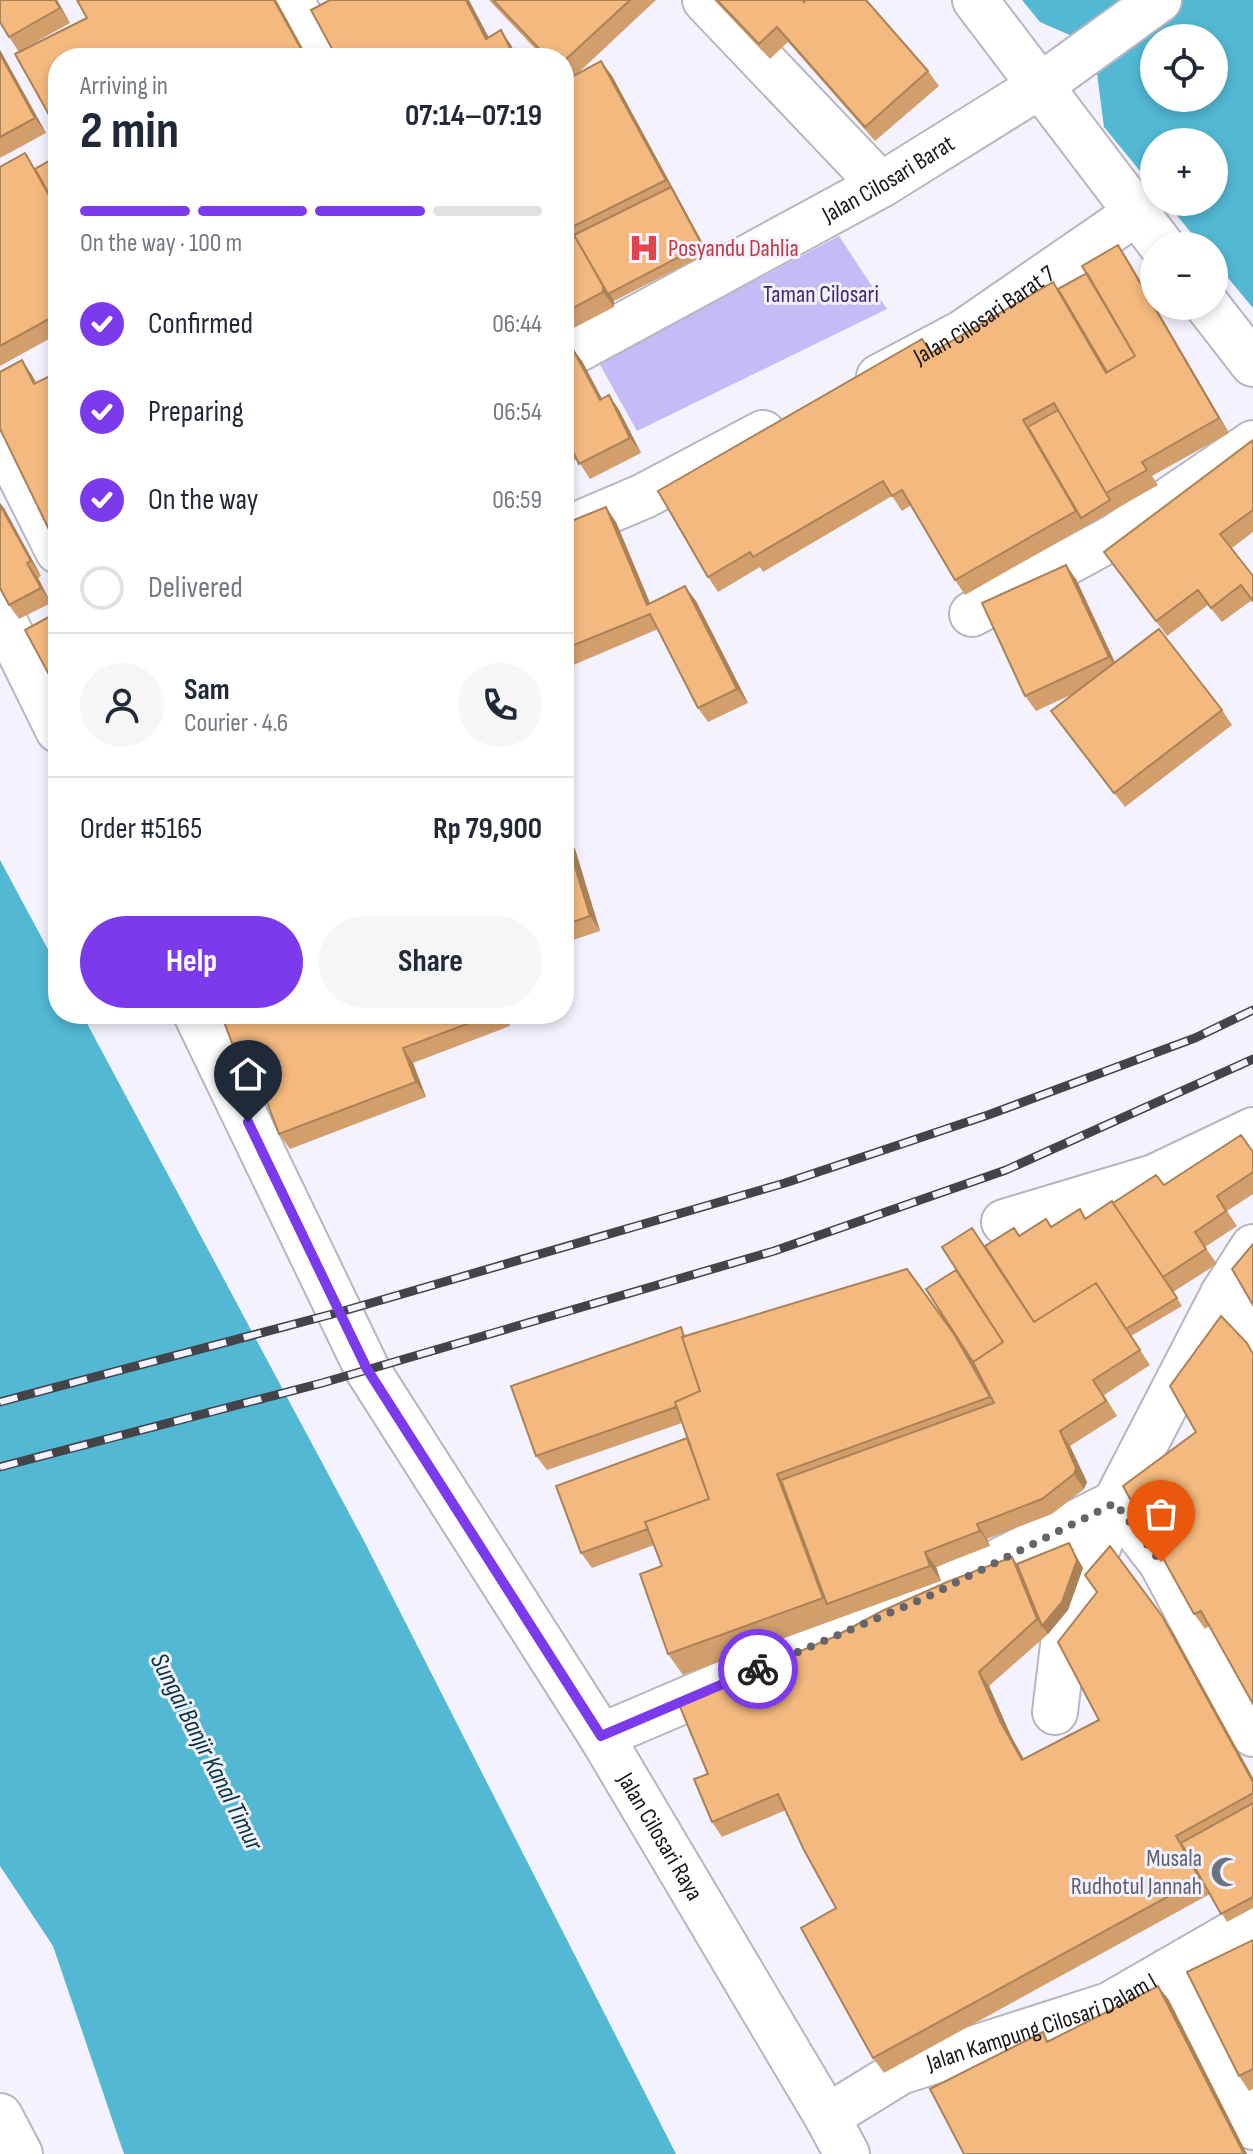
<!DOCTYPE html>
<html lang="en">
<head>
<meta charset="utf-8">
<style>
	:root { --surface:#fff; --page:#f6f6f7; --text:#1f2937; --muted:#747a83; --line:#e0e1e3; --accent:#7c3aed }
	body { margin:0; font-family:"Sofia Sans Condensed",sans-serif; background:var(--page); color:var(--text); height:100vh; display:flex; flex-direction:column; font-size:30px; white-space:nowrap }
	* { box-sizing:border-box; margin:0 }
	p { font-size:26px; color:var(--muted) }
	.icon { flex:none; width:44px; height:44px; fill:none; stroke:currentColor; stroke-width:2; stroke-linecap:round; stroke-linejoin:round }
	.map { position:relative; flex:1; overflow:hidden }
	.panel { position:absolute; left:48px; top:48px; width:526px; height:976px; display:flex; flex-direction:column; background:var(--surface); border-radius:32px; box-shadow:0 4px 12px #0003 }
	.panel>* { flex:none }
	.fabs { position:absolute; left:1140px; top:24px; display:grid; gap:16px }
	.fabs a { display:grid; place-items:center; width:88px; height:88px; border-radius:50%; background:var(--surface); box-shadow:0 4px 12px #0003; font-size:40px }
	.pin { position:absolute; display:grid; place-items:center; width:68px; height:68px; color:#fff; margin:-82px -34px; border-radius:50% 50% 50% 0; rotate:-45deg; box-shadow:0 0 8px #0007 }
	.pin .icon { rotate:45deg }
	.courier { position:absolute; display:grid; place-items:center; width:80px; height:80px; margin:-40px; border:6px solid #7c3aed; border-radius:50%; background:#fff; color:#222; box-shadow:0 2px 10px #0007 }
	.headline em { font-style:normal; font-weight:700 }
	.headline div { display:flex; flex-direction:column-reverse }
	.headline { display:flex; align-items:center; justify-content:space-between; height:136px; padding:0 32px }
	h1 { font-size:52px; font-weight:700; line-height:60px }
	.bar { display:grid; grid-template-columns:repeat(4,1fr); gap:12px 8px; align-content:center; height:96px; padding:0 32px }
	.bar i { height:10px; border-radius:6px; background:var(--line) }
	.bar .selected { background:var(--accent) }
	.bar p { grid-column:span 4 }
	.line { display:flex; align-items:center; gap:20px; padding:0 32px; border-top:2px solid var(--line) }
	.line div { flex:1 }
	.round { display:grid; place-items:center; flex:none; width:84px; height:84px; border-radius:42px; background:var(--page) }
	ol { padding:0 32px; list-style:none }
	li { display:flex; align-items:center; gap:24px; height:88px }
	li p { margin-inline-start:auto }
	li .icon { padding:8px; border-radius:50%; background:var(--accent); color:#fff; stroke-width:4 }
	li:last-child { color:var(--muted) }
	li i { width:44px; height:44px; border:4px solid var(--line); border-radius:50% }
	.action { display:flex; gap:16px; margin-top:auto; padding:16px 32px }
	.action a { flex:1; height:92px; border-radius:48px; background:var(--accent); color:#fff; font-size:32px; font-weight:700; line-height:92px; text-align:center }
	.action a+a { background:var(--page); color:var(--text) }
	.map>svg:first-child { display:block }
	.green { fill:#c5bbf6 }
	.water { fill:#52b8d4; fill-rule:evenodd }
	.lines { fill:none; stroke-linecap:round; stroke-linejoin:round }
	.minor-casing { stroke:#b7b6c0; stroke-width:48 }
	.minor { stroke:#fff; stroke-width:44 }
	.rail-casing { stroke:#434348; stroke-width:9 }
	.rail { stroke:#f4f2fe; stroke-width:6; stroke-dasharray:18; stroke-linecap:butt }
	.wall { fill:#d29f6c }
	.shaded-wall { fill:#ab8258 }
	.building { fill:#f4b97e; stroke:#ab8258; stroke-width:2 }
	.done { stroke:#65646b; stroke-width:8; stroke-dasharray:0 14.4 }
	.route { stroke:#7c3aed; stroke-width:10 }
	.labels { text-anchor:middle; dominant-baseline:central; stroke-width:6; stroke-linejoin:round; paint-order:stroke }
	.street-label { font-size:24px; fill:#18181c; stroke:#f4f2fe }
	.health-label { font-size:24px; fill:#be3a42; stroke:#f4f2fe; text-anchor:start }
	.park-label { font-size:24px; fill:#3f2778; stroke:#f4f2fe }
	.worship-label { font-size:24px; fill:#5b616d; stroke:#f4f2fe; text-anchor:end }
	.water-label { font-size:26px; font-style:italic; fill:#033540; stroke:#f4f2fe }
</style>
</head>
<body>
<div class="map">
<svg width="1253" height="2154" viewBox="0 0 1253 2154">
	<rect width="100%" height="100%" fill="#f4f2fe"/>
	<path class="green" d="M839,236L887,309L637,431L599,363Z"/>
	<path class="water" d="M1022,0H1253V308L1214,261V246H1202L1166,202H1214V142H1154V188L1104,127L1096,66L1072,36L1040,22ZM1154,38H1214V98H1154Z
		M0,860L58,968V1014H82L364,1541L676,2154H124L53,1946L0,1866Z"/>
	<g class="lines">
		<g class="minor-casing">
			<g id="minor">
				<path d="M291,0L322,58"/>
				<path d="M705,0L881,185"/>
				<path d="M975,0L1162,246"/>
				<path d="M1208,306L1253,364"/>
				<path id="s1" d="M564,357L881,185L1040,86L1159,0"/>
				<path id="s2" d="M879,377L962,333L1136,213"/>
				<path d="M0,436L58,551"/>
				<path d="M564,530L644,496L763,433"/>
				<path d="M0,612L58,730"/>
				<path d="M972,614L1116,536L1253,443"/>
				<path id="s3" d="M196,1014L367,1369L601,1736L827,2117L847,2154"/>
				<path d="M1004,1222L1154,1177L1253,1130"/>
				<path d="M1223,1294L1253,1338"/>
				<path d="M1115,1503L1161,1562L1253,1734"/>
				<path d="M1055,1712L1064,1637L1115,1503L1223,1294L1253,1247"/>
				<path d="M601,1736L927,1597L1115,1503"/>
				<path d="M1168,1971L1253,2127"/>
				<path d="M0,2116L20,2154"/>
				<path id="s4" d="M827,2117L900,2072L1109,2005L1253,1922"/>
			</g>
		</g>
		<use href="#minor" class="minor"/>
		<g class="rail-casing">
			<path id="rail" d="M0,1402L340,1312L785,1183L988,1115L1195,1038L1253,1010
				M0,1467L322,1383L774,1251L1006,1170L1253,1059"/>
		</g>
		<use href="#rail" class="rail"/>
	</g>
	<path class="wall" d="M57,0L70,23L20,51L87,18L77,0H276L308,58H58V131L15,54L19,52L9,37Z
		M489,0H656L577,74L601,61L612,76L708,253L614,301V307L564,333V58H544Z
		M714,0H866L928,71L939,86L875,141L788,42L770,59Z
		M0,50L46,133L0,158Z
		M58,156V334L0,366V167L36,169Z
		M1118,245L1128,260L1229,433L1152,476L1158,485L965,595L955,580L911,505L902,511L892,496L763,572L760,567L718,592L708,577L932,353L1053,282L1058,289L1087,273Z
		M564,350L582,361L602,399L609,395L619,410L641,453L590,479L577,459L564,466Z
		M1253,440V532L1232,548L1253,576V602L1252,600L1222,622L1208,605L1167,636L1104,552Z
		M4,508L41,576L38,578L51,603L19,619L9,605Z
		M616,522L650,603L696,601L748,703L708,722L698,708L658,629L564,669V524Z
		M1076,579L1115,662L1222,710L1232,725L1125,807L1051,711L1075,693L1036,711L1025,696Z
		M58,612V690L53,682Z
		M565,834L575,849L600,931L564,943V835Z
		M221,1014H505L510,1026L413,1063L426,1097L290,1149L279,1134L260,1084L253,1087L243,1072Z
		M1253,1152V1194L1227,1211L1237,1226L1205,1247L1217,1264L1173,1292L1182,1306L1131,1336L1150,1365L1104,1395L1117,1416L1070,1446L1087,1482L1084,1489L1052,1514L987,1539L990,1546L936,1567L941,1581L683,1675L668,1654L662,1566L654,1545L592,1568L581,1553L687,1438L682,1423L547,1470L536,1456L687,1336L960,1341L956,1270L985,1246L1086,1218L1114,1203Z
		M1196,1432L1209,1626L1205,1629L1194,1614Z
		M1069,1543L1083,1568L1068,1610L1048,1634L989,1686L1011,1736L1024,1760L1099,1720L1172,1631L1253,1778V1908L1227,1922L1210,1894L884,2073L873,2058L836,1908L786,1810L722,1837L712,1822L708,1774L834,1637L1012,1557L1017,1564Z
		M1253,1940V2089L1249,2091L1239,2076Z"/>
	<path class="shaded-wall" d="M55,0H57L70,23L60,8Z
		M274,0H276L308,58H306Z
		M466,0H469L497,53L486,39Z
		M501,30L511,45L518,58H515Z
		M0,50L46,133L35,118L0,54Z
		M601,61L612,76L708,253L702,245Z
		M570,228L580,243L614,301V307L603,292Z
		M1118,245L1128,260L1229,433L1219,418Z
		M571,346L582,361L610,414L600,400Z
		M22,360L32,375L45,399L34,384Z
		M609,395L619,410L641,453L630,438Z
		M0,503L4,508L41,576L31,561L0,505Z
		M606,507L616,522L657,620L647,605Z
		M27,563L38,578L51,603L41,588Z
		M1066,565L1076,579L1119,672L1109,657Z
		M685,586L696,601L748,703L737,689Z
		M565,834L575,849L600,931L590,916Z
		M501,1014H505L510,1026Z
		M403,1048L413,1063L426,1097L416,1082Z
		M954,1334L969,1354L1005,1418L990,1397Z
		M1060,1431L1070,1446L1087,1482L1084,1489L1074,1474Z
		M777,1474L791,1495L827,1604L837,1619L823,1598Z
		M977,1524L987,1539L990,1546L980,1531Z
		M1069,1543L1083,1568L1068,1610L1048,1634L1037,1619L1012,1557L1022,1572Z
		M925,1552L936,1567L941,1581L930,1566Z
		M1162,1616L1172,1631L1253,1778V1782Z
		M979,1672L989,1686L1011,1736L1033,1775L1022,1760L1000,1721Z
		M1158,1986L1169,2000L1247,2154H1244Z"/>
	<path class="building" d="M0,0H55L60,8L9,37L0,22Z
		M77,0H274L306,58H58L57,129L15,54L87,18Z
		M330,0H466L486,39L501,30L515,58H337L311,10Z
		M493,0H630L564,61V58H548Z
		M717,0H806L803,3L806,0H866L928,71L865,127L777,27L759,44Z
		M0,54L35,118L0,137Z
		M601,61L666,180L570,228L603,286V292L564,313V81Z
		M25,153L58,211V314L0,346V167Z
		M58,156V210L35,169Z
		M671,187L702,245L608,294L574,235Z
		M1118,245L1219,418L1142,462L1147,470L1106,493L1054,403L1023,420L1076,511L955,580L902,490L892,496L883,481L753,557L750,552L708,577L658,491L922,339L931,353L1053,282L1106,373L1135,356L1082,266Z
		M1087,273L1135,356L1107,372L1058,289Z
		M571,346L600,400L609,395L630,438L579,464L569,443L564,445V350Z
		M22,360L34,384L58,372V545L57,546L0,429V372Z
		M1058,410L1110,500L1081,518L1028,427Z
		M1253,440V510L1220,534L1253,576V601L1241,585L1211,608L1198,590L1156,621L1104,552Z
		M0,505L31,561L27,563L41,588L9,605L0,588Z
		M606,507L647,605L685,586L737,689L698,708L650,614L564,649V524Z
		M1066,565L1109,657L1025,696L982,603Z
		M58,612V680L53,682L25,630Z
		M1159,629L1222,710L1114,793L1051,711Z
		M565,834L590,916L564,925V835Z
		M221,1014H493L403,1048L416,1082L279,1134L254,1067L243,1072Z
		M1241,1135L1253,1152V1172L1217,1196L1226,1211L1195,1232L1206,1249L1163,1277L1113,1203L1156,1175L1164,1185Z
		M1112,1201L1113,1203L1177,1298L1126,1329L1096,1283L1034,1322L985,1246L1014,1228L1019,1236L1046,1219L1051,1227L1080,1209L1085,1219Z
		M972,1228L1034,1322L1096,1283L1140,1350L1093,1380L1106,1401L1060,1431L1076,1468L1074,1474L1042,1499L977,1524L980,1531L925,1552L930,1566L827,1604L781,1480L994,1403L973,1362L1003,1342L942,1247Z
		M1253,1244V1305L1232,1269Z
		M907,1269L954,1334L990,1397L777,1474L823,1598L668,1654L640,1574L662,1566L645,1522L709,1499L675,1402L700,1391L682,1337Z
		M956,1270L1003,1342L973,1362L926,1289Z
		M1221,1316L1247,1343L1253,1354V1704L1201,1611L1194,1614L1123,1486L1196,1432L1170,1386Z
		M681,1327L684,1337H682L700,1391L675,1402L676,1407L536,1456L511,1386Z
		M687,1438L709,1499L645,1522L648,1529L581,1553L556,1486Z
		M1069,1543L1077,1560L1062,1602L1042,1626L1017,1564Z
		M1110,1546L1162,1616L1253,1782V1793L1176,1836L1200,1879L873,2058L801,1928L836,1908L804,1850L778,1794L712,1822L694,1779L708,1774L678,1702L834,1637L882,1611L947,1582L1012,1557L1037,1619L979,1672L1000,1721L1022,1760L1099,1720L1058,1642L1097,1592L1085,1575Z
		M1253,1803V1897L1221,1914L1181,1843Z
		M1253,1940V2069L1239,2076L1187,1972Z
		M1158,1986L1244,2154H964L930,2089L1043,2032L1047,2042Z"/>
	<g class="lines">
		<path class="done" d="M758,1669L927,1597L1115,1503L1161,1562"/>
		<path class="route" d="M248,1122L367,1369L601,1736L758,1669"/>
	</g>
	<defs>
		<g id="hospital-bare" transform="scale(2.4)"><path d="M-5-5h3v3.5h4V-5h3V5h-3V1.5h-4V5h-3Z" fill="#e0444e" stroke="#f4f2fe" stroke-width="2.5" paint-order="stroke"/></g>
		<g id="mosque-bare" transform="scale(2.4)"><path d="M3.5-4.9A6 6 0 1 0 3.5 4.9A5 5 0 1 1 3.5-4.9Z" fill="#6b7280" stroke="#f4f2fe" stroke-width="2.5" paint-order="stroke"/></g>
	</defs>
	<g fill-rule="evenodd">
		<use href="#hospital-bare" x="644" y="248"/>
		<use href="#mosque-bare" x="1226" y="1872"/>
	</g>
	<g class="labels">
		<g class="street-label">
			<text stroke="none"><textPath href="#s1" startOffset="370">Jalan Cilosari Barat</textPath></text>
			<text stroke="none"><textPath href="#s2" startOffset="122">Jalan Cilosari Barat 7</textPath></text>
			<text stroke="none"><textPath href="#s3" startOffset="946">Jalan Cilosari Raya</textPath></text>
			<text stroke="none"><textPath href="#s4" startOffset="236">Jalan Kampung Cilosari Dalam I</textPath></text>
		</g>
		<g class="health-label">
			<text x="668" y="248">Posyandu Dahlia</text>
		</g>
		<g class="park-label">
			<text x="821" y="294">Taman Cilosari</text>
		</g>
		<g class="worship-label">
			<text x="1202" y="1858">Musala<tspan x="1202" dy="28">Rudhotul Jannah</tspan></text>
		</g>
		<g class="water-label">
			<text transform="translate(206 1752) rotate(63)">Sungai Banjir Kanal Timur</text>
		</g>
	</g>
</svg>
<div class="fabs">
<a><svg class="icon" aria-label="locate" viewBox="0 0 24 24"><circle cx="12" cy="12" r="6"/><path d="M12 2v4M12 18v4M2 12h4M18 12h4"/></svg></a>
<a>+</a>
<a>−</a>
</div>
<div class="pin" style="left:1161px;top:1562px;background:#ea580c"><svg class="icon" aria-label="bag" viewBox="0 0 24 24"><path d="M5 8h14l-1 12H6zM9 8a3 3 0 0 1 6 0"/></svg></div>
<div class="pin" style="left:248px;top:1122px;background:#1f2937"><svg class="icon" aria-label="home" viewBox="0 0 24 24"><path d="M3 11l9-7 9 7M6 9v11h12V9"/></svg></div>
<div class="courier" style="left:758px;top:1669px"><svg class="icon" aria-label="bike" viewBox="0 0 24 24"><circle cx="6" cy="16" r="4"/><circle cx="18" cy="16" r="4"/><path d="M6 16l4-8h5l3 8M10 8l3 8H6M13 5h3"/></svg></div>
<section class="panel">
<div class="headline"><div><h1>2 min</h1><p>Arriving in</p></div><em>07:14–07:19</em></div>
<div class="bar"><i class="selected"></i><i class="selected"></i><i class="selected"></i><i></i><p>On the way · 100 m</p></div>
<ol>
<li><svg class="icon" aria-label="check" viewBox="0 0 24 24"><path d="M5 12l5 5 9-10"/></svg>Confirmed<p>06:44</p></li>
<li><svg class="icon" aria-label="check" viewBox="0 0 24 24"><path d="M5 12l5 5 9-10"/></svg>Preparing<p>06:54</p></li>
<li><svg class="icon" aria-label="check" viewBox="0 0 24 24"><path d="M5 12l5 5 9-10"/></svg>On the way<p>06:59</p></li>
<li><i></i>Delivered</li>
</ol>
<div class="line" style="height:144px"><a class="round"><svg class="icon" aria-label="person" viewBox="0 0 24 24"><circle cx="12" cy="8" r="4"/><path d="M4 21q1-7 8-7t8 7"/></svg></a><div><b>Sam</b><p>Courier · 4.6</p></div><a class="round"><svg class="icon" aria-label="phone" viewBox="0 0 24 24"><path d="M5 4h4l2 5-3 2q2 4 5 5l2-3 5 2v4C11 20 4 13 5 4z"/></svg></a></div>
<div class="line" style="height:104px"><div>Order #5165</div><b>Rp 79,900</b></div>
<div class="action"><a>Help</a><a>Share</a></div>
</section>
</div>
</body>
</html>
